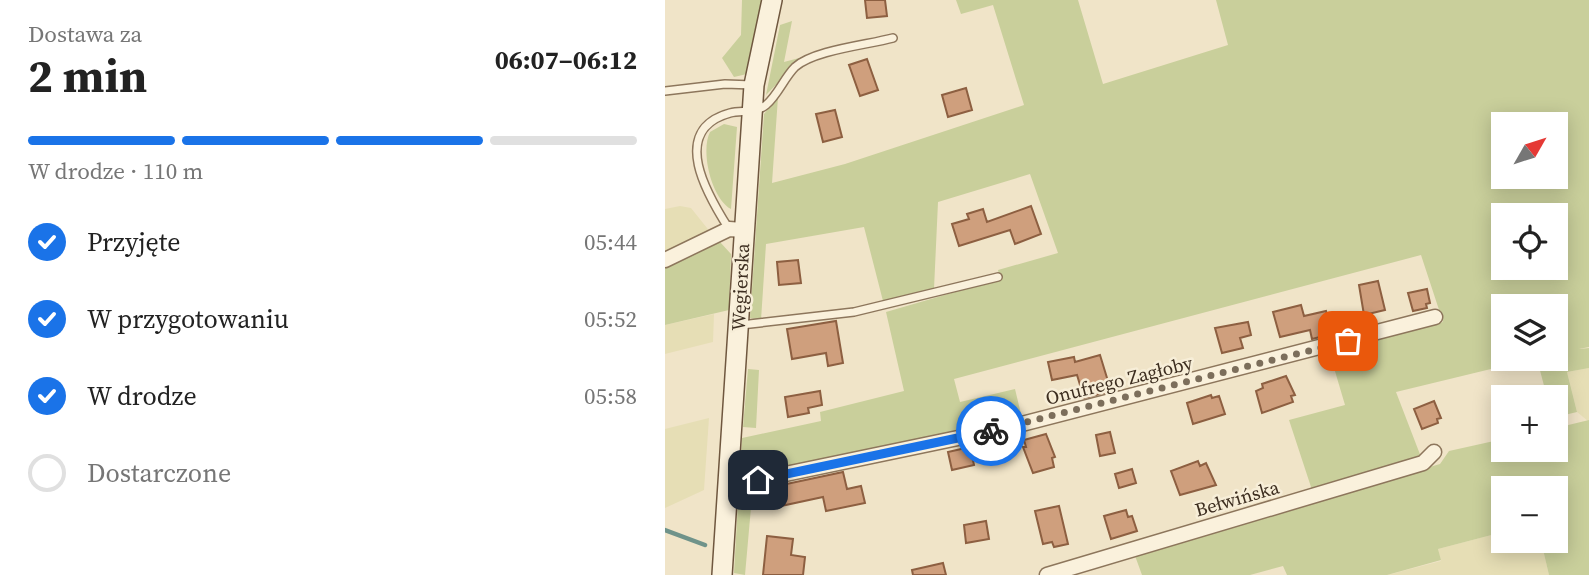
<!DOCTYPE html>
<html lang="pl">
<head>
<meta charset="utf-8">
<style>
	:root { --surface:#fff; --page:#f6f6f6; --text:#222; --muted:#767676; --line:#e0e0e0; --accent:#1a73e8 }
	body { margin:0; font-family:"Source Serif 4",serif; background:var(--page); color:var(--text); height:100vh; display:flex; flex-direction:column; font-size:26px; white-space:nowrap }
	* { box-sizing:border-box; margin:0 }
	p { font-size:23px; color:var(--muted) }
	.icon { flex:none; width:38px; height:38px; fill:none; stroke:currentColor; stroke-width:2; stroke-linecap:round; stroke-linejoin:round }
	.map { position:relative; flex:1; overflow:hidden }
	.sheet { display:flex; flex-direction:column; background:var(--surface); width:665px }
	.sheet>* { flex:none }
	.needle { width:46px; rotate:51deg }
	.tools { position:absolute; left:826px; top:112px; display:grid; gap:14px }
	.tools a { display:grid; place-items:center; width:77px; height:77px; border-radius:0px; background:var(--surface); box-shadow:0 4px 18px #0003; font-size:35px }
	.pin { position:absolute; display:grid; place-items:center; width:60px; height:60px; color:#fff; margin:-30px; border-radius:14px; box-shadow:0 4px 10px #0006 }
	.courier { position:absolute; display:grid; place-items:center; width:70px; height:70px; margin:-35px; border:5px solid #1a73e8; border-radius:50%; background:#fff; color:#222; box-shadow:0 2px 9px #0007 }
	.summary em { font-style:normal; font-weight:700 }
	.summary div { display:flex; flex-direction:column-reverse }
	.summary { display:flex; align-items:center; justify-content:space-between; height:119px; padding:0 28px }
	h1 { font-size:46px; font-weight:700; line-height:52px }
	.bar { display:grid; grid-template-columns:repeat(4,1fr); gap:10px 7px; align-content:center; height:84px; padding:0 28px }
	.bar i { height:9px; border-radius:5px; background:var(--line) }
	.bar .selected { background:var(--accent) }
	.bar p { grid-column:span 4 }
	ol { padding:0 28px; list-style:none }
	li { display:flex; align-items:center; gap:21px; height:77px }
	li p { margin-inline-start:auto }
	li .icon { padding:7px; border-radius:50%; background:var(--accent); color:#fff; stroke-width:4 }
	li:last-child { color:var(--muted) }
	li i { width:38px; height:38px; border:4px solid var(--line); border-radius:50% }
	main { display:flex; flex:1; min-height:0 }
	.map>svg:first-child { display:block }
	.farmland { fill:#e6deb5 }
	.green { fill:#c9cf9b; fill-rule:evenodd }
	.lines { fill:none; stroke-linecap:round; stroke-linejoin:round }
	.stream { stroke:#6f938a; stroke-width:4.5 }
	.building { fill:#cf9f7d; stroke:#8d5f41; stroke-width:2 }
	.service-casing { stroke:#8d765c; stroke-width:10 }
	.minor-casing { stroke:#8d765c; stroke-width:17 }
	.secondary-casing { stroke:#6f573f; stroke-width:22 }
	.service { stroke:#faf1dc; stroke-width:7 }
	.minor { stroke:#faf1dc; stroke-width:14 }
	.secondary { stroke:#faf1dc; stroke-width:19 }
	.done { stroke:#7c6e5b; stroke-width:7; stroke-dasharray:0 12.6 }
	.route { stroke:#1a73e8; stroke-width:9 }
	.labels { text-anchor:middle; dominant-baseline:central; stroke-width:5; stroke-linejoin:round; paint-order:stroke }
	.street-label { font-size:19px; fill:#3d2e20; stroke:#f7eed8 }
</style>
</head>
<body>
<main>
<section class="sheet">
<div class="summary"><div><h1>2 min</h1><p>Dostawa za</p></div><em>06:07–06:12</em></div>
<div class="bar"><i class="selected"></i><i class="selected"></i><i class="selected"></i><i></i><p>W drodze · 110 m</p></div>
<ol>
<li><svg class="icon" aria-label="check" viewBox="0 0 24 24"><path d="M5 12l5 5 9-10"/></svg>Przyjęte<p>05:44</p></li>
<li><svg class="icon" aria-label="check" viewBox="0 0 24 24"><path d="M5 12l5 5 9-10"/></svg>W przygotowaniu<p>05:52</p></li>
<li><svg class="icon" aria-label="check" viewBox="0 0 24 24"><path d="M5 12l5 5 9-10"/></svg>W drodze<p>05:58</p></li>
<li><i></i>Dostarczone</li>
</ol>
</section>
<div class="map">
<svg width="924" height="575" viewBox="0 0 924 575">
	<rect width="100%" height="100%" fill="#f0e4c8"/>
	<path class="farmland" d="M15,206L26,208L46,233L0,257V209Z
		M49,314L48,342L0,354V325Z
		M924,368V420L923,421L912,412L902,372Z
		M44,418L39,490L0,508V429Z
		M838,532V541H876L884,575H722L776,561L773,549Z"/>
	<path class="green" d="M77,0H97L82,74L69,77L57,58L76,35Z
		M291,0H413L438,84L563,45L551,0H924V347L914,349L924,348V368L902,372L912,412L891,417V397H882L872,359H891V306H838V359H867L731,392L756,457L647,490L624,420L680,405L664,351L778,322L756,255L289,379L295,402L350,389L357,418L89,476H75L77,438L156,421L155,412L239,391L221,312L335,279L333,270L393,253L365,174L273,202L269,289L218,301L199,227L101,244L96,320L85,318L99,114L113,97L107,183L180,164L359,105L328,5L296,14ZM838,124H891V177H838ZM838,215H891V268H838Z
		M127,21L119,62L138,57L101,95L115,25Z
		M59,124L72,127L66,209C47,199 35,152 45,132Z
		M48,241L55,242L66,254L64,310L0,325V267Z
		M83,369L94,370L91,428L78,427Z
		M924,420V575H884L876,541H891V488H838V532L773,549L776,560L722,575H622L618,566L585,575H477L469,553L775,464L784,451L838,439V450H891V428Z
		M88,485L80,575L69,573L74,486Z"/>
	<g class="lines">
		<path class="stream" d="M0,530L40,545"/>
	</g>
	<path class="building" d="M200,0H220L222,16L202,18Z
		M202,59L213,90L195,96L184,65Z
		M301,88L307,110L283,117L277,95Z
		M170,110L177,137L158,142L151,114Z
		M366,206L376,234L350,244L345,230L294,246L287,224L304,219L302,214L318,209L322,222Z
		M133,260L136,283L114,285L112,262Z
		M713,281L720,310L699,315L694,285Z
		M762,289L765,303L761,304L762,308L748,311L743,293Z
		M636,305L639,316L661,311L667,334L647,339L645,330L615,337L608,312Z
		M171,321L178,363L163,366L161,353L127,359L122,329Z
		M583,322L586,335L575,338L578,348L557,353L550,328Z
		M435,355L446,391L419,398L412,375L387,380L383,362L409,357L410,362Z
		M621,376L630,395L626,396L628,402L597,413L591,391L598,388L597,384Z
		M155,391L157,405L143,408L144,413L123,417L120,397Z
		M546,395L547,398L554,396L560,414L528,424L522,403Z
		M769,401L776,418L772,419L773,423L757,429L749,409Z
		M445,432L450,453L435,456L431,435Z
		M381,434L390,457L387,458L389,467L368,473L358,447H361L359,440Z
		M305,447L309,465L287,470L283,452Z
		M533,461L535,466L541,463L551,485L515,495L506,471Z
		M467,469L471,483L454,488L450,474Z
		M178,472L182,489L196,486L200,503L161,511L158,497L116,506L112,486Z
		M394,506L403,544L389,547L387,542L378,544L370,511Z
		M461,510L463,517L467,516L472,531L446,539L439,516Z
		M321,521L324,539L301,543L299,525Z
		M102,536L128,539L126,555L140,557L138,575H98Z
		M278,563L281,575H248L247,570Z"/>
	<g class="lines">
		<g class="service-casing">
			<path id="service" d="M0,91L60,84L88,85
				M64,229C43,196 3,130 65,113C77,110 90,114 101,105C113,95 119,78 130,67C149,50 202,45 228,38
				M76,325L189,312L333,277"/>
		</g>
		<g class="minor-casing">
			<path id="minor" d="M0,260L64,229L78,230
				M63,486L341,428L770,317
				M382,575L758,463L769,452"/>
		</g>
		<g class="secondary-casing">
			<path id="secondary" d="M57,575L89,85L107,0"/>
		</g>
		<use href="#service" class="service"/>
		<use href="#minor" class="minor"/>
		<use href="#secondary" class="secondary"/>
	</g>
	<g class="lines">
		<path class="done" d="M326,431L683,341"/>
		<path class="route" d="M93,480L326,431"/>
	</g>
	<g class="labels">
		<g class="street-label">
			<text transform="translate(75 287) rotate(-87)">Węgierska</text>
			<text transform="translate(454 380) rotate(-14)">Onufrego Zagłoby</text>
			<text transform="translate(572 498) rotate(-16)">Bełwińska</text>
		</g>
	</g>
</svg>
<div class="tools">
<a><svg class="needle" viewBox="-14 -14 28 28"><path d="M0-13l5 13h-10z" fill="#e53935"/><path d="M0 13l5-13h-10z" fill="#767676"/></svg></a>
<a><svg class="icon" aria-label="locate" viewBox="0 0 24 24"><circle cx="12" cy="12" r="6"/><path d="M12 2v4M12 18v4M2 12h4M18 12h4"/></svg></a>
<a><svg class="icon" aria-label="layers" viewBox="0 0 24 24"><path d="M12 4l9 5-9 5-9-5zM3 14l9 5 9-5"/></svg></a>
<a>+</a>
<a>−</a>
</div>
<div class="pin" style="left:683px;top:341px;background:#ea580c"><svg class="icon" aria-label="bag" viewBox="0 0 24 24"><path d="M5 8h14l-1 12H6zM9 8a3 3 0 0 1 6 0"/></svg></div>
<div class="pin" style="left:93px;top:480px;background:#1f2937"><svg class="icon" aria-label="home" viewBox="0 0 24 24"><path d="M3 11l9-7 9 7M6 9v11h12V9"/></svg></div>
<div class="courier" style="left:326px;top:431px"><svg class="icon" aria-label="bike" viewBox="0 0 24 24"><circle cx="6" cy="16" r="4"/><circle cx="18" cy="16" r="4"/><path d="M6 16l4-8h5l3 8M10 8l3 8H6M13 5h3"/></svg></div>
</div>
</main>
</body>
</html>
